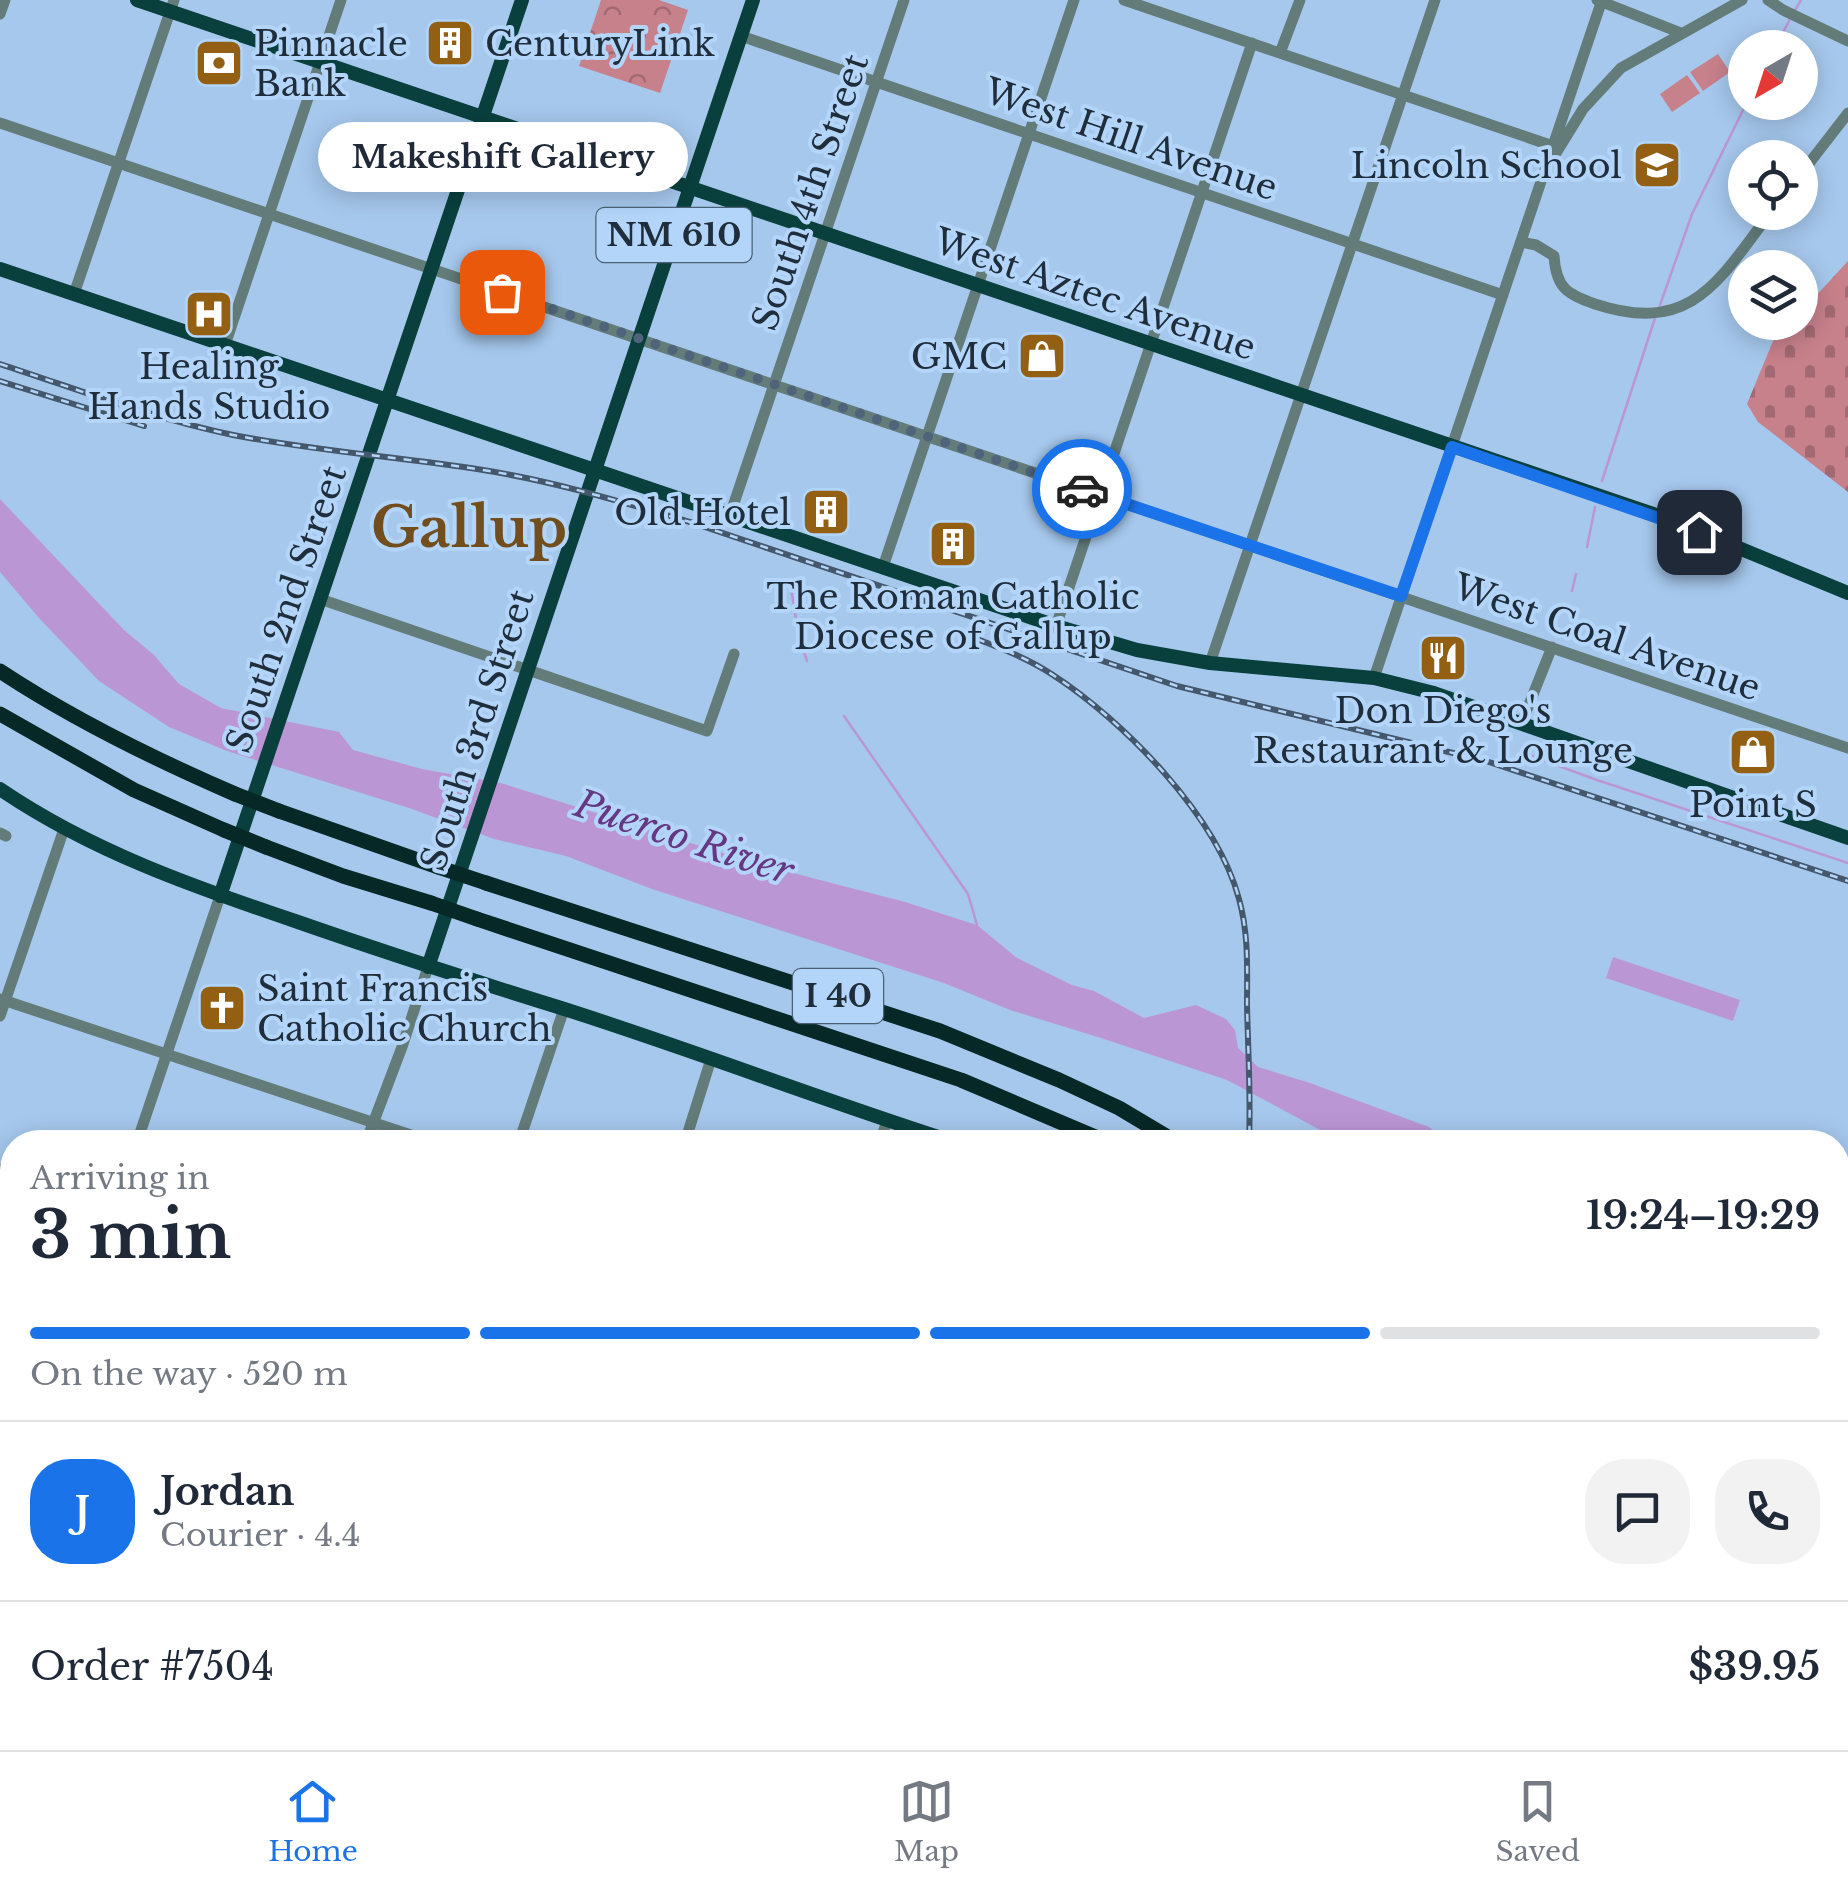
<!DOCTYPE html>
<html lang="en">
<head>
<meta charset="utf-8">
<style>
	:root { --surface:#fff; --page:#f2f2f3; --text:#1f2937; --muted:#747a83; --line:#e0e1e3; --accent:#1a73e8 }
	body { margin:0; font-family:"Libre Baskerville",serif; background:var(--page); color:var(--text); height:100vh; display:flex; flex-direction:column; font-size:38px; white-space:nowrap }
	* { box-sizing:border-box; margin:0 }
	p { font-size:32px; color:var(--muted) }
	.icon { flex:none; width:55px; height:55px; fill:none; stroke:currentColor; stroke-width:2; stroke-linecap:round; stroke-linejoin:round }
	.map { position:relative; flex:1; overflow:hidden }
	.sheet { position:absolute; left:0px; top:1130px; width:1850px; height:620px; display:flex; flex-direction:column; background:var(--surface); border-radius:40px 40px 0 0; box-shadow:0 5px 25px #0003 }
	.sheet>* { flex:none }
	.needle { width:65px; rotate:219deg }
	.controls { position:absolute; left:1728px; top:30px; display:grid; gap:20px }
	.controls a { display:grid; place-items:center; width:90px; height:90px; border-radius:50%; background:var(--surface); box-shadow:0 5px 25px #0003; font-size:50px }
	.pin { position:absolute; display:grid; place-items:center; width:85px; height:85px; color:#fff; margin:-42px; border-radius:20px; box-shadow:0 5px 15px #0006 }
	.courier { position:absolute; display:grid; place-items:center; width:100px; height:100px; margin:-50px; border:8px solid #1a73e8; border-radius:50%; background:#fff; color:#222; box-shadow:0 2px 12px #0007 }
	.bubble { position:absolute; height:70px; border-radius:35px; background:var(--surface); box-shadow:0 5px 25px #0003; font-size:32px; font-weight:700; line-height:70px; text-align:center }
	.headline em { font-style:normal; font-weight:700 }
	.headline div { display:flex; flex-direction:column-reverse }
	.headline { display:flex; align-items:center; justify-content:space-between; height:170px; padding:0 30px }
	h1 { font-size:65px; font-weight:700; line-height:75px }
	.bar { display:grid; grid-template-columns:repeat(4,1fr); gap:15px 10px; align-content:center; height:120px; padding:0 30px }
	.bar i { height:12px; border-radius:8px; background:var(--line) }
	.bar .selected { background:var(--accent) }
	.bar p { grid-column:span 4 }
	.line { display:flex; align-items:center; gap:25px; padding:0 30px; border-top:2px solid var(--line) }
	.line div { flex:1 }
	.round { display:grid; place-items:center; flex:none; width:105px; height:105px; border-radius:40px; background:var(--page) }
	.menu { display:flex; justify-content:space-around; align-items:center; height:140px; border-top:2px solid var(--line); background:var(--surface); font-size:28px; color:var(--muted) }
	.menu a { display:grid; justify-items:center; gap:5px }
	.menu .selected { color:var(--accent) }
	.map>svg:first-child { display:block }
	.grass { fill:#c7818b }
	.forest { fill:url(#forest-crowns) }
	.cemetery { fill:url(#cemetery-stones) }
	.water { fill:#bb96d5 }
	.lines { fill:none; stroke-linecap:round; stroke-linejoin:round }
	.stream { stroke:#bb96d5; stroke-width:2.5 }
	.minor { stroke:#637c7a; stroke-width:11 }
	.major { stroke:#09403e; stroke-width:14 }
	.highway { stroke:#062827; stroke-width:15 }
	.rail-casing { stroke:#44576b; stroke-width:6 }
	.rail { stroke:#b3d5fa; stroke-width:2.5; stroke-dasharray:8; stroke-linecap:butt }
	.highway-bridge { stroke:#062827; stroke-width:15 }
	.done { stroke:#4f647a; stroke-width:10; stroke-dasharray:0 18 }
	.route { stroke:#1a73e8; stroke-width:12 }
	.labels { text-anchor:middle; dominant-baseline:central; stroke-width:8; stroke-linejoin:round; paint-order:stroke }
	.shield { fill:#b3d5fa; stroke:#4c6075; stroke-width:2.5 }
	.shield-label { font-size:32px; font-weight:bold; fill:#202e3c }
	.poi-label { font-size:35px; fill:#202e3c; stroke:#b3d5fa }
	.street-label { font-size:35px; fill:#202e3c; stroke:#b3d5fa }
	.water-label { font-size:38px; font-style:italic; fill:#663783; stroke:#b3d5fa }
	.town-label { font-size:55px; font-weight:bold; fill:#724e1e; stroke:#b3d5fa }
</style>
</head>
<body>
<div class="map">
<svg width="1848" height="1750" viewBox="0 0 1848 1750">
	<defs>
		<pattern id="forest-crowns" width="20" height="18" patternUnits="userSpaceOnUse" patternTransform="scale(2.5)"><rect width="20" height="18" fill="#c7818b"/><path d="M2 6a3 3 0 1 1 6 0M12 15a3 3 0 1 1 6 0" fill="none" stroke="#a16a73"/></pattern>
		<pattern id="cemetery-stones" width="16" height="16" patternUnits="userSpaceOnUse" patternTransform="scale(2.5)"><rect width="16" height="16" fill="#c7818b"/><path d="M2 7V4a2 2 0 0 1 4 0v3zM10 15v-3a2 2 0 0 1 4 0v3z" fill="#a16a73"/></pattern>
	</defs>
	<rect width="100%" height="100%" fill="#a6c8ed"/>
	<path class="grass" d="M1718,54L1730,72L1703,91L1690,72Z
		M1687,75L1700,93L1672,112L1660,94Z
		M747,1738H910L923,1750H754Z"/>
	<path class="forest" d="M601,0H659L688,10L660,93L579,66Z
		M9,1558L12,1560V1663L0,1659V1585Z"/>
	<path class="cemetery" d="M1848,261V492L1758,422L1747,404L1773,341L1791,323L1800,322V313Z
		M405,1738H472L467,1750H411L402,1747Z"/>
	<path class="water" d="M0,499L124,630L154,655L179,684L221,708L339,732L353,750L422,769L501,783L754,863L905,902L977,925L1017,958L1072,985L1094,991L1144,1018L1196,1005L1226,1019L1235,1030L1238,1048L1258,1067L1310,1083L1429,1127L1447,1142H1340L1324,1132L1227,1080L1101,1038L1010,1010L944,983L652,889L566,856L494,839L409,808L227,751L169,727L99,681L39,618L0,572Z
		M1613,957L1740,1000L1733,1021L1606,978Z
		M1848,1351V1417H1838V1352Z"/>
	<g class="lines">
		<path class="stream" d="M1794,12L1801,0
			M1775,48L1790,19
			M633,212L649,245
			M1659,308L1692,214L1747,102
			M1602,481L1656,315
			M1587,547L1595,507
			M791,588L799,637L807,661
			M1572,591L1576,574
			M844,716L968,894L977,925
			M1523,746L1526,754L1597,780L1848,863
			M1838,1572L1848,1561
			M1681,1750L1690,1738"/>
		<path class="minor" d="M1124,0L1553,146
			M1597,0L1681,33
			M1768,0L1783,10L1848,41
			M0,14L5,0
			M741,36L1503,295
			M1280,53L1300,0
			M0,123L1848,748
			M1556,153L1583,109L1621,68L1742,0
			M1800,175L1848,113
			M1521,242L1536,245L1554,256C1556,288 1567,294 1595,304C1692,336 1719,280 1771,212
			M74,294L174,0
			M225,345L341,0
			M730,515L904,0
			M883,567L1074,0
			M320,599L707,731L734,654
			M1056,626L1252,43
			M1210,663L1435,0
			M1374,678L1602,0
			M1522,722L1552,647
			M0,833L6,836
			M0,999L432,1142
			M0,1016L64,829
			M137,1142L220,896
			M366,1142L402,1047L428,967
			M519,1142L564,1009
			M685,1142L711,1059
			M880,1142L887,1121
			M0,1169L12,1173
			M0,1334L12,1338
			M0,1419L12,1424
			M0,1546L12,1508
			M0,1669L12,1673
			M203,1738L238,1750
			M1500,1738L1516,1750
			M38,1750L47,1738
			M676,1750L681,1738
			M1435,1750L1445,1738
			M1706,1750L1715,1738"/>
		<path class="major" d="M137,0L1671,520L1848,593
			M0,269L1056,626L1137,650L1210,663L1374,678L1434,693L1848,838
			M0,789C91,851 194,887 298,922C384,952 471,980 558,1007C691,1049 822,1100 954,1142
			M220,896L522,0
			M428,967L753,0
			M1775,1738L1782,1750
			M1224,1750L1230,1738"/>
		<path class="highway" d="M0,671C74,720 154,759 235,794
			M0,714L134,790L224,830
			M279,811L438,867
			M266,847L343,876L431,903
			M486,883L940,1031L1059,1080L1119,1108L1176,1142
			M477,919L961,1080L1107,1142
			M1838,1611L1848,1615
			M1838,1659L1848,1666
			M1838,1690L1848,1698
			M1816,1738L1828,1750"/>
		<g class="rail-casing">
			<path id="rail" d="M0,364C77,389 154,419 233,435C316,451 400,457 483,470C553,481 622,502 690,522L1177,686L1486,761L1848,881
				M0,381L144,426
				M977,639C1003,649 1029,659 1053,675C1124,721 1217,816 1239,899C1249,935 1247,969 1247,1005C1248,1051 1251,1097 1249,1142
				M1121,1750L1124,1738"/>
		</g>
		<use href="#rail" class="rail"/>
		<path class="highway-bridge" d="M235,794L279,811
			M224,830L266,847
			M438,867L486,883
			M431,903L477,919"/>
	</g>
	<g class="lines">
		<path class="done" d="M502,292L1082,489"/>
		<path class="route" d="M1082,489L1401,596L1452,447L1699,532"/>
	</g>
	<defs>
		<g id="building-square" transform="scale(2.5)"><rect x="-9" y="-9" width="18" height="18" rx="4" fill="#935f12" stroke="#b3d5fa"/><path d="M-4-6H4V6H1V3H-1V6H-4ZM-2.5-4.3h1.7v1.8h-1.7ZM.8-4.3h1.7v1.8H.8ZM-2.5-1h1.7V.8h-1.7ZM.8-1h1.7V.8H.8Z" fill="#fff"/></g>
		<g id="bank-square" transform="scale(2.5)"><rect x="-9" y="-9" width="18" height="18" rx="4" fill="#935f12" stroke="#b3d5fa"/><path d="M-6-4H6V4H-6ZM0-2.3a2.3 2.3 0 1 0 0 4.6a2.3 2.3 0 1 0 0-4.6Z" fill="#fff"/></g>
		<g id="school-square" transform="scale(2.5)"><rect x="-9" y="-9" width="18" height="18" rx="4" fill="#935f12" stroke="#b3d5fa"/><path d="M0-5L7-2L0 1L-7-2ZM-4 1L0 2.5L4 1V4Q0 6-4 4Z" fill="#fff"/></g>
		<g id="hospital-square" transform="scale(2.5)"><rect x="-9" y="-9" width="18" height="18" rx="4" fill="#935f12" stroke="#b3d5fa"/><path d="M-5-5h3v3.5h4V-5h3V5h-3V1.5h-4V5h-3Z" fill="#fff"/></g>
		<g id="shop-square" transform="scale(2.5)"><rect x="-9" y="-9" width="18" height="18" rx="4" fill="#935f12" stroke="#b3d5fa"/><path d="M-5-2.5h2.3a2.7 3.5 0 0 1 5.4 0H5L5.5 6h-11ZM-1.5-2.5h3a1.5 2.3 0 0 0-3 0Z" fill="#fff"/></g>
		<g id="restaurant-square" transform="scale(2.5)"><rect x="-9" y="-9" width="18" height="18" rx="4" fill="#935f12" stroke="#b3d5fa"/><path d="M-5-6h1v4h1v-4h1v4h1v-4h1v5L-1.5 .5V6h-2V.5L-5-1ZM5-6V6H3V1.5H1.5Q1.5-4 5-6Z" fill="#fff"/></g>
		<g id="church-square" transform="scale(2.5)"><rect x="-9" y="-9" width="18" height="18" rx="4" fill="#935f12" stroke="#b3d5fa"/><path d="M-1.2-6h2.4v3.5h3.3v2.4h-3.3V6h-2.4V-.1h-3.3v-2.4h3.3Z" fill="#fff"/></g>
	</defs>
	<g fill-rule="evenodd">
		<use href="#building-square" x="450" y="43"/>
		<use href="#bank-square" x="219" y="63"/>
		<use href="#school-square" x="1657" y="165"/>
		<use href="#hospital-square" x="209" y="314"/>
		<use href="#shop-square" x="1042" y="356"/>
		<use href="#building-square" x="826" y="512"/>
		<use href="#building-square" x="953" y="544"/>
		<use href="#restaurant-square" x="1443" y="658"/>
		<use href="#shop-square" x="1753" y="752"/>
		<use href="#church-square" x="222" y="1008"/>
	</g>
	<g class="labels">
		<g class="shield">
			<rect x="596.5" y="208" width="155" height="54" rx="8"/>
			<rect x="793" y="969" width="90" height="54" rx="8"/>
		</g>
		<g class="shield-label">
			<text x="674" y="235">NM 610</text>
			<text x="838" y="996">I 40</text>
		</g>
		<g class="poi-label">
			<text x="254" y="43" text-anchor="start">Pinnacle<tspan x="254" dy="40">Bank</tspan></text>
			<text x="485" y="43" text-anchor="start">CenturyLink</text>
			<text x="1622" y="165" text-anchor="end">Lincoln School</text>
			<text x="1007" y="356" text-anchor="end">GMC</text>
			<text x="209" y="366">Healing<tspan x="209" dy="40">Hands Studio</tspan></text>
			<text x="791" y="512" text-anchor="end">Old Hotel</text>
			<text x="953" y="596">The Roman Catholic<tspan x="953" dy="40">Diocese of Gallup</tspan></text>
			<text x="1443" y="710">Don Diego's<tspan x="1443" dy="40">Restaurant &amp; Lounge</tspan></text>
			<text x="1753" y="804">Point S</text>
			<text x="257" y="988" text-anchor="start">Saint Francis<tspan x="257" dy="40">Catholic Church</tspan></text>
		</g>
		<g class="street-label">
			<text transform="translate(1131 139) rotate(19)">West Hill Avenue</text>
			<text transform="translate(810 192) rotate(-71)">South 4th Street</text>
			<text transform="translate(1095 294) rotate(19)">West Aztec Avenue</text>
			<text transform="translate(286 609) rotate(-71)">South 2nd Street</text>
			<text transform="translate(1607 637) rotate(19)">West Coal Avenue</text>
			<text transform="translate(477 730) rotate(-72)">South 3rd Street</text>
		</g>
		<g class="water-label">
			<text transform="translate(684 837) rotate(18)">Puerco River</text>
		</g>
		<g class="town-label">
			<text x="469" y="528">Gallup</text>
		</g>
	</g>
</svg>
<div class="controls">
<a><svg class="needle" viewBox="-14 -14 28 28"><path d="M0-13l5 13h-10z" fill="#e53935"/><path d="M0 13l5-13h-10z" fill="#747a83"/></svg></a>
<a><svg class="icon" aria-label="locate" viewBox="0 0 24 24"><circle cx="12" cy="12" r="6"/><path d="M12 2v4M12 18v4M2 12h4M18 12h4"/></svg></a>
<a><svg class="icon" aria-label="layers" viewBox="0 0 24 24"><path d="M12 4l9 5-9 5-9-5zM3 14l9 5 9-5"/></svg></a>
</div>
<div class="pin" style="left:502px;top:292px;background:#ea580c"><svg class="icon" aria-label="bag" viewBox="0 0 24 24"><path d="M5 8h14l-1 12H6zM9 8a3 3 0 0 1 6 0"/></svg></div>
<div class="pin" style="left:1699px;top:532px;background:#1f2937"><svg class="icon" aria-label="home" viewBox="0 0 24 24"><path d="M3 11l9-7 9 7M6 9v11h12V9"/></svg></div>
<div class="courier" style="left:1082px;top:489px"><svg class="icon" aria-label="car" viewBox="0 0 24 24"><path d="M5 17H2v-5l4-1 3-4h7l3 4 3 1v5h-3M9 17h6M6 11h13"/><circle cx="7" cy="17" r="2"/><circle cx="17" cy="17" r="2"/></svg></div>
<div class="bubble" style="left:318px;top:122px;width:370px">Makeshift Gallery</div>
<section class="sheet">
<div class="headline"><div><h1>3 min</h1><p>Arriving in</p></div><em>19:24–19:29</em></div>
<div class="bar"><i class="selected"></i><i class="selected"></i><i class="selected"></i><i></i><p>On the way · 520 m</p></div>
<div class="line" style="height:180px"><b class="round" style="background:var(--accent);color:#fff">J</b><div><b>Jordan</b><p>Courier · 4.4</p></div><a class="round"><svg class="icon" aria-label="chat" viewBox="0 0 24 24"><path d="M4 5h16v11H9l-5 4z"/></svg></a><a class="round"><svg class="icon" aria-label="phone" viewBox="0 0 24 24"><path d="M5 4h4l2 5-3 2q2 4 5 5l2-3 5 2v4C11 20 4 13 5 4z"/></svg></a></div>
<div class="line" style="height:130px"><div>Order #7504</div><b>$39.95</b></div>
</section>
</div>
<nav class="menu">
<a class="selected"><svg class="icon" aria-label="home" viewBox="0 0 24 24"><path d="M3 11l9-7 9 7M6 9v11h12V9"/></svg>Home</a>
<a><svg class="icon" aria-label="map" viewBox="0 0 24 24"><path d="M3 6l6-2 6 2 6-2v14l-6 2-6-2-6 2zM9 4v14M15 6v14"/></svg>Map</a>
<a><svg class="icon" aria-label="saved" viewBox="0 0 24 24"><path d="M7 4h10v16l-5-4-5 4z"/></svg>Saved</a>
</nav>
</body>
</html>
